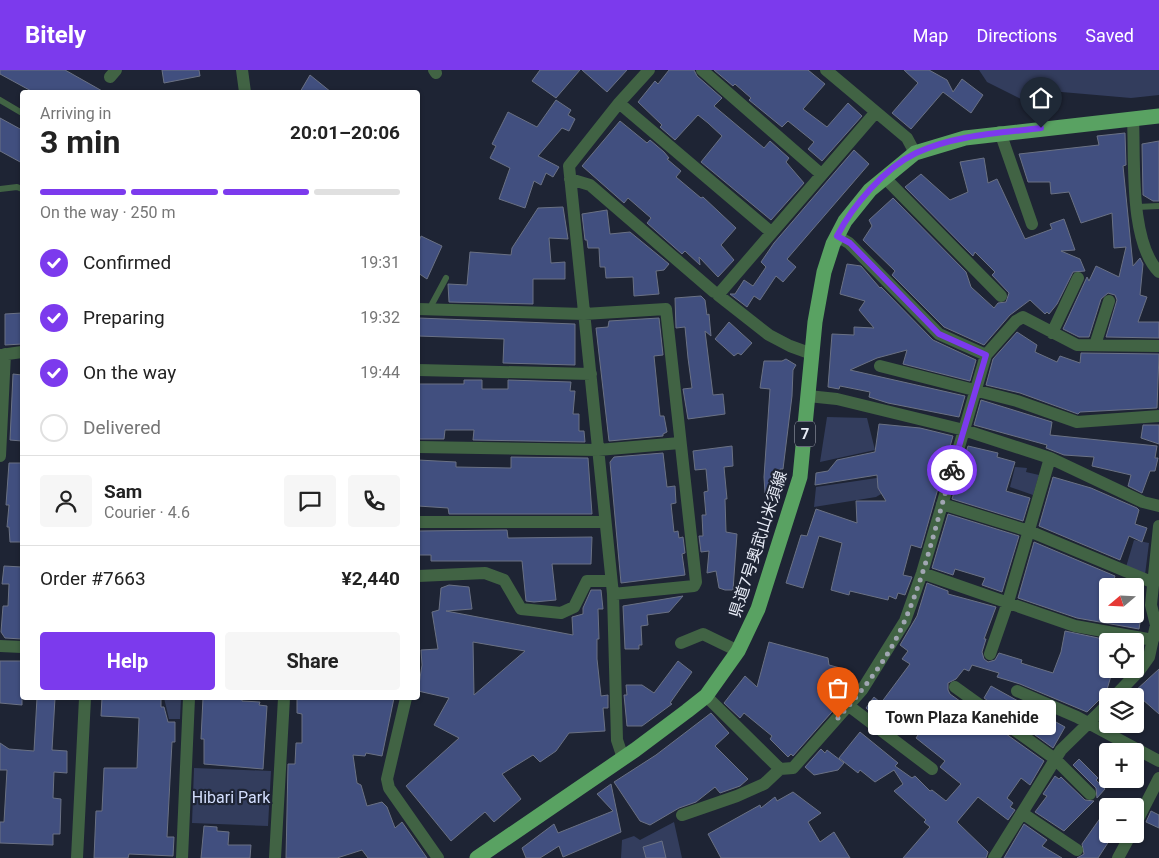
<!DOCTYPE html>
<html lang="en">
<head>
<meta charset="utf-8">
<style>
	:root { --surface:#fff; --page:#f6f6f6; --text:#222; --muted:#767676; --line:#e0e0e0; --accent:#7c3aed }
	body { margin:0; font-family:Roboto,"Noto Sans JP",sans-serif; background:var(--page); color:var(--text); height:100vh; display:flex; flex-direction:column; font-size:19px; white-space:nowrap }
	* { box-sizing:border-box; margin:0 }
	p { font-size:16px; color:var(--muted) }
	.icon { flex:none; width:28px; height:28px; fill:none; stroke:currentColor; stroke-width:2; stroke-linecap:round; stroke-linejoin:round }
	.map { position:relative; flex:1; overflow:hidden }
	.panel { position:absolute; left:20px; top:20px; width:400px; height:610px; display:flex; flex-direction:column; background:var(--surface); border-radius:5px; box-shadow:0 1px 4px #0004 }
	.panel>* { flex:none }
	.needle { width:32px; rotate:251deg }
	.buttons { position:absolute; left:1099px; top:508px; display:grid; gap:10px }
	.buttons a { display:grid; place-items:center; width:45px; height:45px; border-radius:5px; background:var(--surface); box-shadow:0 1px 4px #0004; font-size:25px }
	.pin { position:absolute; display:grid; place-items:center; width:42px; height:42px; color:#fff; margin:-51px -21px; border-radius:50% 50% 50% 0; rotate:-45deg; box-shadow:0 0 5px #0007 }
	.pin .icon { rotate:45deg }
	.courier { position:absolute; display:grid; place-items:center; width:50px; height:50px; margin:-25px; border:4px solid #7c3aed; border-radius:50%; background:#fff; color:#222; box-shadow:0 1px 6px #0007 }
	.bubble { position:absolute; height:35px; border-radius:5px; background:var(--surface); box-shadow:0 1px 4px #0004; font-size:16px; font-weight:700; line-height:35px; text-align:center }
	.head em { font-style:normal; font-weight:700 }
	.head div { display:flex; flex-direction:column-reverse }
	.head { display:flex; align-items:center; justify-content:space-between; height:85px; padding:0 20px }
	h1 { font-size:32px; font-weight:700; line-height:38px }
	.bar { display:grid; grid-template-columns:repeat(4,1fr); gap:8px 5px; align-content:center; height:60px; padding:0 20px }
	.bar i { height:6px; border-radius:4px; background:var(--line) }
	.bar .active { background:var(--accent) }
	.bar p { grid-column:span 4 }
	.line { display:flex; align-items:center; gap:12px; padding:0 20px; border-top:1px solid var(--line) }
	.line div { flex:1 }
	.round { display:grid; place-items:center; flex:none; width:52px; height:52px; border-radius:5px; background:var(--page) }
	ol { padding:0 20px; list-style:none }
	li { display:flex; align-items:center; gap:15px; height:55px }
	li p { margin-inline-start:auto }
	li .icon { padding:5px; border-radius:50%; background:var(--accent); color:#fff; stroke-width:4 }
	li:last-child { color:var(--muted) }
	li i { width:28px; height:28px; border:2px solid var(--line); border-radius:50% }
	.action { display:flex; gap:10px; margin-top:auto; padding:10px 20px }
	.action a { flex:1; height:58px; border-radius:5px; background:var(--accent); color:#fff; font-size:20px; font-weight:700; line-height:58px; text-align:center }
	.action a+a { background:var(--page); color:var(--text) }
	header { display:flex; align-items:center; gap:30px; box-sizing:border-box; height:70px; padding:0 25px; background:var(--accent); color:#fff }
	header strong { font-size:24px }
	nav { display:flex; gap:28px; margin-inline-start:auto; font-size:18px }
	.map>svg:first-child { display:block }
	.green { fill:#333d5d }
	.building { fill:#414f7f; stroke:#6a7184; fill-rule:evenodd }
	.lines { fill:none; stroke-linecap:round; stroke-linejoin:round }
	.lane { stroke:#416344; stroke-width:6 }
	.street { stroke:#416344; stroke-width:12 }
	.primary { stroke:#59a262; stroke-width:15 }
	.done { stroke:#a1a6b3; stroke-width:5; stroke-dasharray:0 9 }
	.route { stroke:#7c3aed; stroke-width:6 }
	.labels { text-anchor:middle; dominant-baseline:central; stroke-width:4.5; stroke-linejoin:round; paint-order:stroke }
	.shield { fill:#1e2434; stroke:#abb0bc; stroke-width:1 }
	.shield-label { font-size:15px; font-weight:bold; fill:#e8ecf7 }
	.street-label { font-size:16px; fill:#e8ecf7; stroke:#1e2434 }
	.park-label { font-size:16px; fill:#d3defd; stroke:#1e2434 }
</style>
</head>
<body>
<header>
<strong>Bitely</strong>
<nav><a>Map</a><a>Directions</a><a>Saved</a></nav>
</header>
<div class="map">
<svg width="1159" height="788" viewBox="0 0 1159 788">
	<rect width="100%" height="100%" fill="#1e2434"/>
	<path class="green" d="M979,0H1159V25L1131,28L1050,21L1021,29L987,12Z
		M827,347L867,348L875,380L820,392Z
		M1015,397L1027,398L1026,402L1039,405L1033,425L1010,417Z
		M890,406L888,420L876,427L814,437L816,417Z
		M1134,470L1149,473L1145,505L1126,497Z
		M164,628H181L180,649H169Z
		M194,698L271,701L268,756L192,753Z
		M674,752L682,788H621L622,770L634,766L640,770Z"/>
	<path class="building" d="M0,0H65L104,22H33L0,4Z
		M162,0H199L200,6L164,13Z
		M540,0H580L556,28L532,11Z
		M582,0H627L607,22Z
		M669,0H694L697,6L722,28L714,36L764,78L770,71L789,88L786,92L804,113L771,150L701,92L722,66L708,53L698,45L675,70L660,57L662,55L638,32L655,11L658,14Z
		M714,0H808L825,14L803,39L827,57L848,33L862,46L822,91L808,79L814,72L788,51L782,57L749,30L751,28L735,14L733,16Z
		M904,0H929L947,10L953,22L962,9L983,25L971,43L943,22L911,59L892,43L918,13Z
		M310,5L331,22H300Z
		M556,30L571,40L568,45L575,49L569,61L562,58L538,86L559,97L553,107L546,103L541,115L534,111L525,138L499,129L510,98L490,88L496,76L492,74L508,42L537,57Z
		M0,48L22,60V93L0,81Z
		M620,51L647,73L650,70L664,82L669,88L667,89L681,101L676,107L701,128L703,127L736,158L721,175L734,190L718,207L699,187L700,195L685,181L682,184L647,153L651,148L628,128L624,133L582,96Z
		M1125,63L1126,95L1123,96L1133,196L1140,188L1143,194L1140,225L1147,227L1138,252H1159V268L1106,267L1117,230L1115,225L1108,223L1101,229L1089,267H1079L1063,259L1087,207L1089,211L1096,196L1119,207L1126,177L1114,178L1112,143L1081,153L1069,122L1051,124L1050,112H1028L1019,84L1099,75L1097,66Z
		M1159,71V131H1153L1143,125L1142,74Z
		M854,80L869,94L787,189L796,197L783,212L776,206L760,230L754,226L747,237L730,224H735L744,210L753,216L766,197L761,192L774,173Z
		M984,88L988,113L997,109L1025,169L1052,159L1050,154L1064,149L1075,180L1061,181L1080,189L1085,201L1073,202L1057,234L1049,244L1047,242L1045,244L1030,230L1010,245L984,275L944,257L892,205L895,201L863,170L872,156L869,150L893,128L966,202L971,217L994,238L998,233L1006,232L1009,223L992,205L995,202L975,182L973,186L905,117L921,104L950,130L968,122L960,92Z
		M563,137L568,169L549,168L551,193L565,192V209H533V234L449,232L448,214L467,215L470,182L511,185L512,178L538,138Z
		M607,140L610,164L630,162L669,194L664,200L656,201L659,224L634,226L633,207L606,208L605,197H600L599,178H588L587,170H585L582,144Z
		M421,166L442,176L427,209L418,203V174Z
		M847,194L861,196L880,218L881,217L933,270L976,290L970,311L903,294L907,280L877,288L850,300L965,326L959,347L888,333L869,327L870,322L840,316L839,319L828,317L832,264L854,265V257L874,258L859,240L865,231L840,224Z
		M701,226L705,230L707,245L709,244L711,266L705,261L713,325L723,324L725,344L688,349L683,319L692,318L688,288L685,257L676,258L675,228Z
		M22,243V274L5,275V244Z
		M418,248L575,254V295L503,293L504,269L418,266Z
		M659,248L663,285L654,286L660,346H664L667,362L663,364V366L609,371L596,258L608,257L609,251Z
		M729,252L752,273L741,285L738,283L734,286L715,269Z
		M1017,262L1037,275L1035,282L1057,292L1060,286L1080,293L1081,283L1159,284L1157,338L1080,342L1078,344L1020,323L986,315L993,289Z
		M786,289L796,295L793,300L792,326L783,399H780L778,421L765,423L764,407L770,319L760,318L764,291H782Z
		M13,304L22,305V371L10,370Z
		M464,310H482V319H508V310L571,312L570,321H575L573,344H579V361H584L585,372L473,370L474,360H445L444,369H418V314H464Z
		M981,330L1052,352L1050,365L1157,376L1155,388H1158L1155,401H1150L1142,423L1128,416L1131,405L1092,396L1094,387L1064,385L1046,378L1047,375L974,355Z
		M879,354L920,358L953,366L921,478L911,475L903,505L912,507L905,525L898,523L896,529L889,526L888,530L850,521L849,525L831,520L842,473L819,466L803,518L786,513L801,465L807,466L816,439L857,453L856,431H886L878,418L877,405L815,415L816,403L828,401L837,390L875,382Z
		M1143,355H1159V374L1141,368Z
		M732,376L733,396L724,397L727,429H725L726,462L737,464L733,520H725L719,518L716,501L707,503L709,481L701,482L699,466H703L702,445H706L704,422L708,421L706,399L695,400L693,381Z
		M968,376L998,383L997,387L1015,392L1006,421L1030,428L1023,451L952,429Z
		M663,383L667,417L675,416L676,433L671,434L674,462L678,461L679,468L683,467L685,483L682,484L685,505L621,513L610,392L614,387Z
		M511,387L588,388L592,444H449L448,438L418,436V390L456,392V397L511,398Z
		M9,393H22V472H10L9,457H7L9,435H6Z
		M1053,407L1091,418L1137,438L1139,440L1135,454L1147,458L1142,472L1129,466L1120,490L1039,456Z
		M948,444L1019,466L1002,522L982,515L985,508L955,499L953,505L932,498Z
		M507,460L508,468L592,467L591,494H552L556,530L534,532L526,531L522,491H431V485H418V461Z
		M1034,472L1115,506L1112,516H1108V544L1141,546L1139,559L1077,548L1018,528Z
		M4,496L22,497V569L5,568L1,562L3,536H8L9,514H2Z
		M927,513L948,521V524L996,537L984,569H986L982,582L984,589L988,592L995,590L999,583L1022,590L1021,593L1053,603L1061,582L1065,561L1108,570V599H1113L1106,623L1087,642L1020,614L997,607L999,603L972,595L969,601L964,599L956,609L948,613V620L950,624L1044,691L1030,715L1021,708L1007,728L1013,733L1010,737L1015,740L1008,750L978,727L957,752L988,782L986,788H903L930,757L924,752L926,750L894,721L903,714L894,700L875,712L860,700L858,703L839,688L860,662L898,693L895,696L912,708L915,706L930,721L932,720L946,731L961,714L940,697L945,691L916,668L918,665L888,643L882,651L866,638L874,627L881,633L910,594L902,589L908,581L900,575L917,546Z
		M449,515L469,517L472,539L446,541L573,565L572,547L583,544V538L591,520H601L603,539H598L599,569H597V589L601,626L608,625V638H603L605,661L569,663L556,681L540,692L533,685L502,704L521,729L494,752L485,742L451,771L406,716L459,668L434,655L449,628L418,621L422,595L421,580L438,579L432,542L439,540L441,518ZM473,572L525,581L474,625Z
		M683,526L669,542L647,545L648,555L641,556L642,575H639V579H625L623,536Z
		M769,572L828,588L829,595L844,599L838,635L793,686L791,684L788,687L770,669L772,666L744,643L740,648L724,633L745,606L757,617Z
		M0,591H22V635L0,633Z
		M678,591L692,602L670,633L672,634L642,656H627L624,625H627L626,615H642L654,623Z
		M1159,599V644L1134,622Z
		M991,616L1065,657L1053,678L984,628Z
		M37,628H55L52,680L67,681V703L54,702L53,728L61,729L60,764H53V775L0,773V752H4L7,700H0V673L9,679L34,681Z
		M102,628H161V637H164L168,652H175V672H172L167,767H174L173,786L129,784L128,788H94L96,741H102L104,698H137L139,648L101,646Z
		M203,628H242V631L260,632L259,635L267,636L263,699L204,694V669H201Z
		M297,628H394L382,686L366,683L365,686L353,685L357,713L361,715L367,736L382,732L387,737L395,758L402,752L427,788H368L362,780L337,788H286L288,694H295L296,673H302V644L297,643Z
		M711,643L729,663L715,676L748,709L740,716L720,723L715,717L696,732L679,738L650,755L640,751L614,712L656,685Z
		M821,679L825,683L827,680L844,693L838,700L814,705L805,697Z
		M1079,689L1098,708L1096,710L1105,719L1097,728L1096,718L1073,695Z
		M1055,706L1059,709L1061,707L1085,730L1094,731L1064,761L1035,742L1047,726L1043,724Z
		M611,714L621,762L563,787L559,776L540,788H526L522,778L554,754L558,763L613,741L597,724Z
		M793,722L821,743L808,752L820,772L834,762L850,788H721L708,764L760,735L761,738L775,727L777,731Z
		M1108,737V764L1113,765L1098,788H1077L1084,784L1082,774Z
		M1151,741L1159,745V758L1146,752Z
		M1024,754L1047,770L1042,776L1062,788H1004Z
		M204,756L217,757V761L229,762L228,775H251L250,788H201Z
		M662,771L666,788H646L643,777Z"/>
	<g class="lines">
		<path class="lane" d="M0,30L22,43
			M0,119L17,117L22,119
			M1137,137L1159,136
			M432,239V234L446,208"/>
		<path class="street" d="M242,0L245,22
			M434,0L436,3
			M702,0L821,104
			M826,0L907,68L915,83
			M110,7L116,0
			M619,33L771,162
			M1133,49C1135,90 1129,172 1159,202
			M1000,62L1032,154
			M884,107L1001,226
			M570,109L590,115L714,222
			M418,239L584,244L666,239L696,512L694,516L613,524
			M1052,263L1078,208
			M1095,275L1109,231
			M812,284L790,276L769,265L718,225L875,43
			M0,285L22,282
			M986,285L1016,251L1023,247L1077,275L1159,276
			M880,296L1017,331L1077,352L1159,346
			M418,300L591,304
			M808,326L837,329L964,360L1050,388L1143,432L1159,436
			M418,377L598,380L680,373
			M0,386L5,284
			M942,434L1029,461L1154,513
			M418,452H605
			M922,503L1075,556L1153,570
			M418,506L485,503L504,510L521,539L561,543L574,537L587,511H611
			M681,573L703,564L738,581
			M0,576L22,577
			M990,584L1008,532L1050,388
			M955,617L1055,689L1090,724
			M1017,621L1077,647L1159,691
			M706,626L780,699L793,698L862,620L905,551L922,503L986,285L939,264L849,173L837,166
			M1115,626L1139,601L1149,587L1156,555L1151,535L1159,456
			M406,628L387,709L389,718L438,788
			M849,636L932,699
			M623,688L617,670L613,524L569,96L619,33L649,0
			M1022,743L1077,780
			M682,745L737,726L764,714L780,699
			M1135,755L1159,708
			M77,788L85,628
			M182,788L189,628
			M275,788L284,628
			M994,788L1061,680L1108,634
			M1118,788L1131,764"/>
		<path class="primary" d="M477,788L635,680L687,641L706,626L738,581L758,539L800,407L815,252L824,202L833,174L845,151L870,120L915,83L965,68L1159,46"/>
	</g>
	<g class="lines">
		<path class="done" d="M838,648C864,619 890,586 905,550C926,502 937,449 952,400"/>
		<path class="route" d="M952,400L986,285L939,264L850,173L837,166C853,135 885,98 916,83C955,65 1000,63 1041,58"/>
	</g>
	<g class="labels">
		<rect class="shield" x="795" y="351.5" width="20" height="25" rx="4"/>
		<g class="shield-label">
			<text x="805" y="364">7</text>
		</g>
		<g class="street-label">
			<text transform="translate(758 474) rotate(-72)">県道7号奥武山米須線</text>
		</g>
		<g class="park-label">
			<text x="231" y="727">Hibari Park</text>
		</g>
	</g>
</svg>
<div class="buttons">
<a><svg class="needle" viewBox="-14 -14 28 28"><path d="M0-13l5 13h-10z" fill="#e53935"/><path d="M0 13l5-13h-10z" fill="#767676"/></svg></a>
<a><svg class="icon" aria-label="locate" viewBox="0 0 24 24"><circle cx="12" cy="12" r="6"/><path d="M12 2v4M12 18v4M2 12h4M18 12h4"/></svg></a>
<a><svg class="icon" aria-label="layers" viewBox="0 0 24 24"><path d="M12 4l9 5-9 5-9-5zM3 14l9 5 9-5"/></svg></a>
<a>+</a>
<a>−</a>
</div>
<div class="pin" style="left:838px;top:648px;background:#ea580c"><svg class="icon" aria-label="bag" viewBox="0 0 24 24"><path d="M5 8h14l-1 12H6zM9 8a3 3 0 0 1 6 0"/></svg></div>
<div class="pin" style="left:1041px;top:58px;background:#1f2937"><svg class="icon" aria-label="home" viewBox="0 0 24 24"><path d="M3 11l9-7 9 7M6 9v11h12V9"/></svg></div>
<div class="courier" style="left:952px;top:400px"><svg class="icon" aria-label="bike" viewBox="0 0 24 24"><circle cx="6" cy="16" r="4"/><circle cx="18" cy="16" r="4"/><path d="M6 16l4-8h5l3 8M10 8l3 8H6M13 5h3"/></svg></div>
<div class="bubble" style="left:868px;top:630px;width:188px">Town Plaza Kanehide</div>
<section class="panel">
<div class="head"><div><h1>3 min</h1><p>Arriving in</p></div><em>20:01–20:06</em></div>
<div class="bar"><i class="active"></i><i class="active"></i><i class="active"></i><i></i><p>On the way · 250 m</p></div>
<ol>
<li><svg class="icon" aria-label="check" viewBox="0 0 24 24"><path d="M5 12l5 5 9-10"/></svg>Confirmed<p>19:31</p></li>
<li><svg class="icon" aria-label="check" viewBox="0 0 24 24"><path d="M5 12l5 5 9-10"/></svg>Preparing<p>19:32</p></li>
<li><svg class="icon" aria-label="check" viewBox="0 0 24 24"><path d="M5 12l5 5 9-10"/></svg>On the way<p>19:44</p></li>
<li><i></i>Delivered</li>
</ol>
<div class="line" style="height:90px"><a class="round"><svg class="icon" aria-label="person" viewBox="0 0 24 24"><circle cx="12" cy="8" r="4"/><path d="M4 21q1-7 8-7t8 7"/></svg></a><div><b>Sam</b><p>Courier · 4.6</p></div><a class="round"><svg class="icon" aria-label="chat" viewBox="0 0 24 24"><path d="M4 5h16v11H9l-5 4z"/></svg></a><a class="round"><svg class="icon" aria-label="phone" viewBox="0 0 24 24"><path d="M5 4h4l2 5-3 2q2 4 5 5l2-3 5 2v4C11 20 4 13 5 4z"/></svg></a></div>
<div class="line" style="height:65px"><div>Order #7663</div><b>¥2,440</b></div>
<div class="action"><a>Help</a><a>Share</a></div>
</section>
</div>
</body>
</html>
